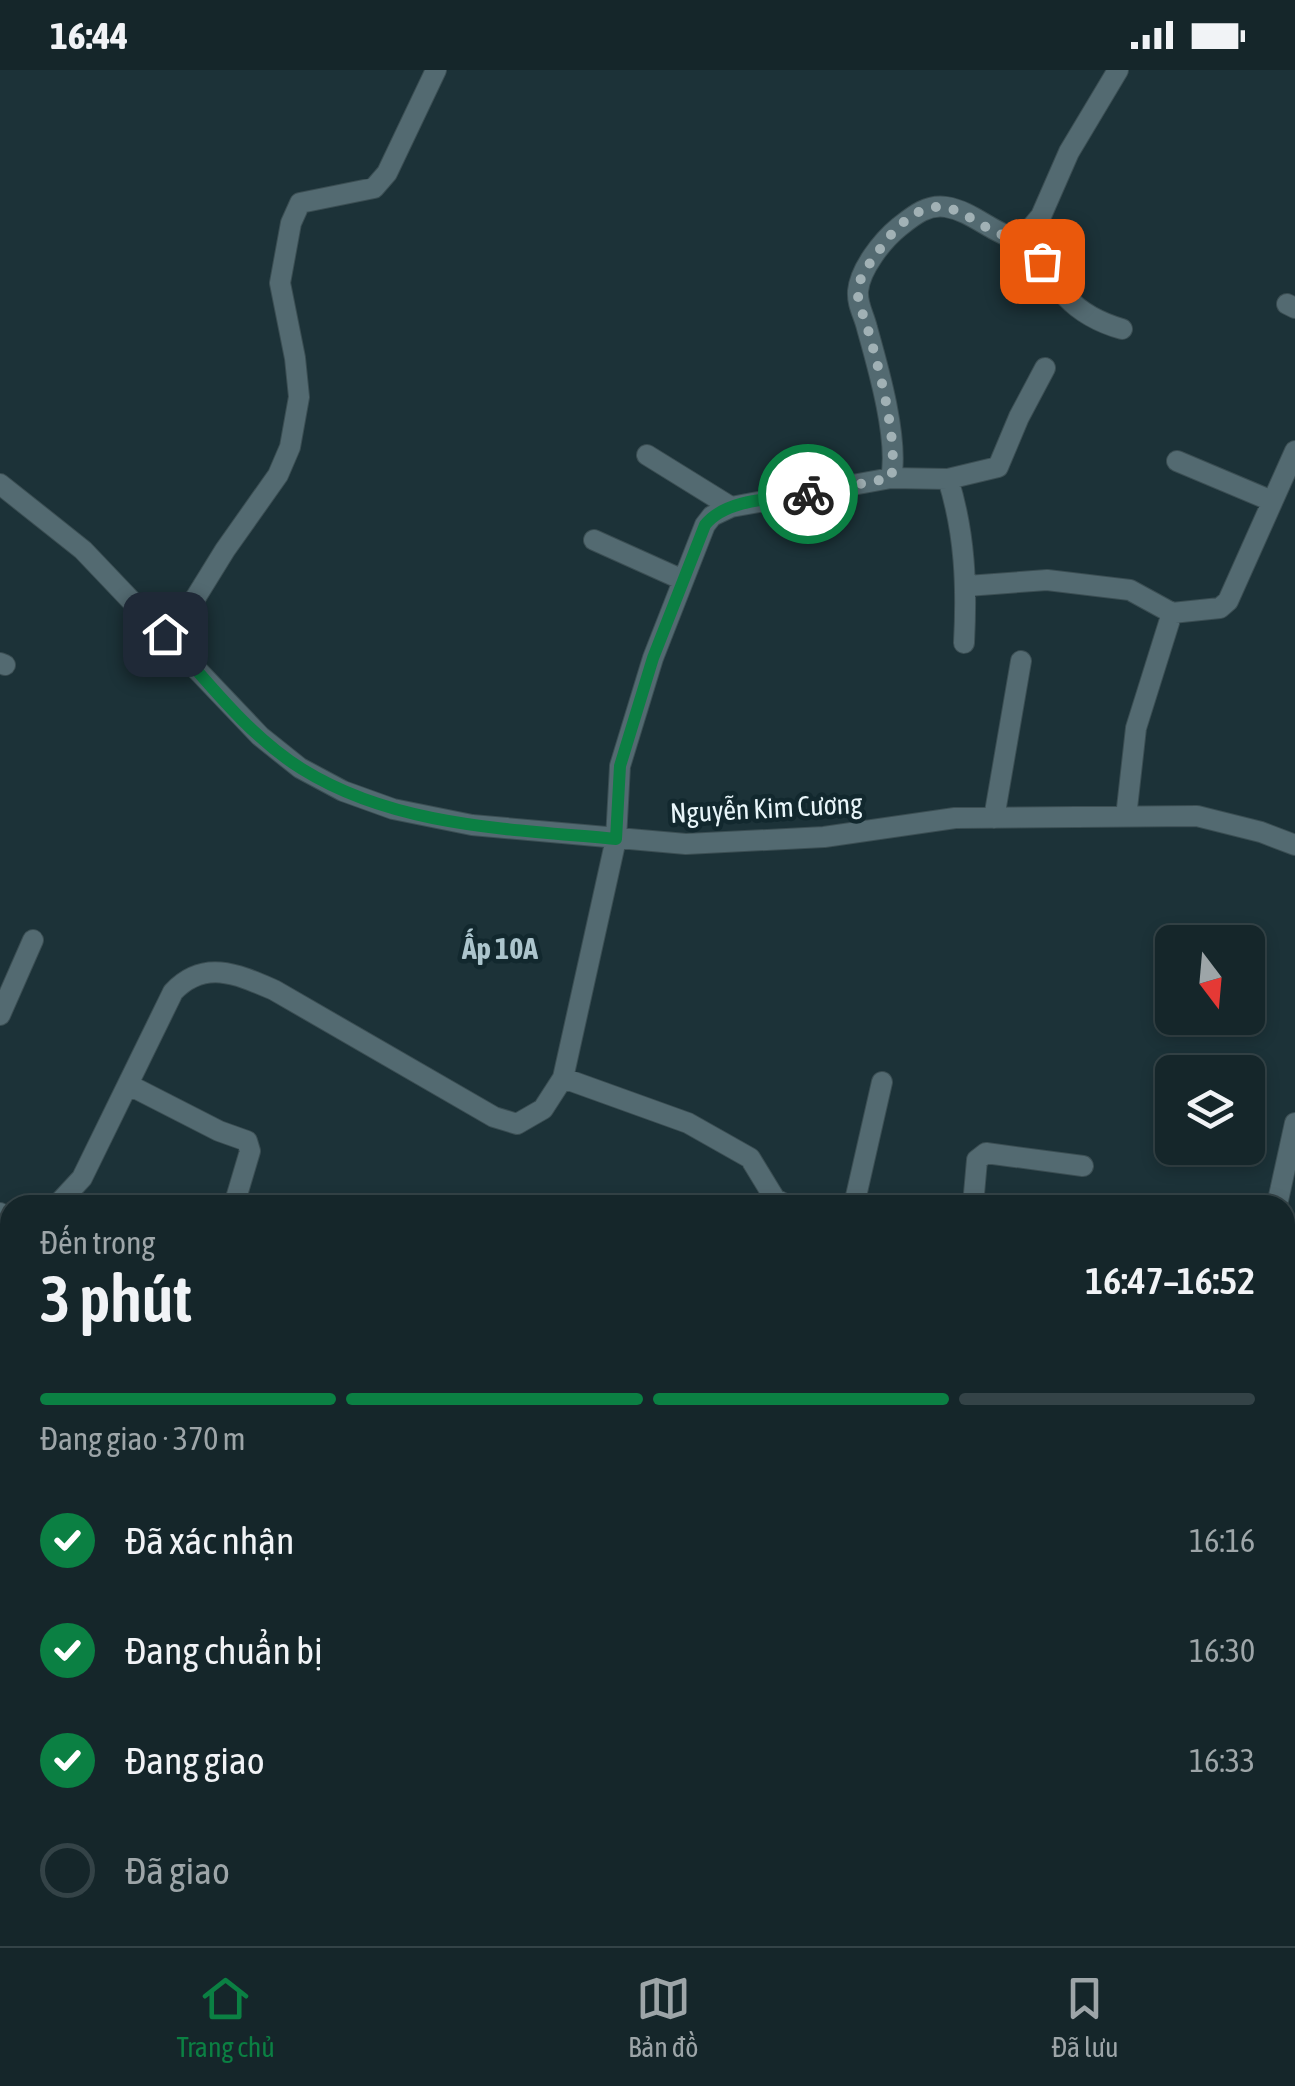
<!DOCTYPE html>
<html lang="vi">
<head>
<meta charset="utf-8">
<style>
	:root { --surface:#15262a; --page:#1e2e32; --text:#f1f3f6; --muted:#9da5a8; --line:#344347; --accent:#0b8043 }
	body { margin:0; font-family:"Asap Condensed",sans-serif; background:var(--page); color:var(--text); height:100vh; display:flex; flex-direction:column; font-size:38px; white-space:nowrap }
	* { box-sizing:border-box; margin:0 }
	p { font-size:32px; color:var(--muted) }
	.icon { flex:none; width:55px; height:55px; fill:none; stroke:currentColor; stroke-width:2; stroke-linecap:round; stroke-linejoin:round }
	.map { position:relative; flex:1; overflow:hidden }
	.drawer { position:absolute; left:0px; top:1125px; width:1295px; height:752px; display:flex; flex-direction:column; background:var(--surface); border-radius:30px 30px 0 0; box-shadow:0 5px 15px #0003,0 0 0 2px var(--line) }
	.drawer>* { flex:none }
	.needle { width:65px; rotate:164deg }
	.controls { position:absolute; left:1155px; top:855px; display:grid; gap:20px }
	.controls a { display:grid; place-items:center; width:110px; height:110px; border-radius:15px; background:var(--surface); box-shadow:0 5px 15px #0003,0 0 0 2px var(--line); font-size:50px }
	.pin { position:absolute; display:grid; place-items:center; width:85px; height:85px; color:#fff; margin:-42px; border-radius:20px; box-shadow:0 5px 15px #0006 }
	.courier { position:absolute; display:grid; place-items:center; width:100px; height:100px; margin:-50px; border:8px solid #0b8043; border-radius:50%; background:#fff; color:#222; box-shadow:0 2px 12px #0007 }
	.summary em { font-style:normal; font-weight:600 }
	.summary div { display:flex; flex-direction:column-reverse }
	.summary { display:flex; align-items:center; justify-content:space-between; height:170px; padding:0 40px }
	h1 { font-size:65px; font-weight:600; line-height:75px }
	.bar { display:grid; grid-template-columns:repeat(4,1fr); gap:15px 10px; align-content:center; height:120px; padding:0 40px }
	.bar i { height:12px; border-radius:8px; background:var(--line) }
	.bar .selected { background:var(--accent) }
	.bar p { grid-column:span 4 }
	ol { padding:0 40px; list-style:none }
	li { display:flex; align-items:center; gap:30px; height:110px }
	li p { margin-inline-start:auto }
	li .icon { padding:10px; border-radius:50%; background:var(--accent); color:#fff; stroke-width:4 }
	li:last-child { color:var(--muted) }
	li i { width:55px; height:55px; border:5px solid var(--line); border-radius:50% }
	.status { display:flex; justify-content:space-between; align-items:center; height:70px; padding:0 50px; background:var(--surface); direction:ltr }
	.status svg { height:28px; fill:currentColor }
	.tabs { display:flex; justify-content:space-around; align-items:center; height:140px; border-top:2px solid var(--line); background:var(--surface); font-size:28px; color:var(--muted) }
	.tabs a { display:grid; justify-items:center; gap:5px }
	.tabs .selected { color:var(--accent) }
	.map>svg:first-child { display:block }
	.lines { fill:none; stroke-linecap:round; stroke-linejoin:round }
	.minor-casing { stroke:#3b4e53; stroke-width:22 }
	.minor { stroke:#536a71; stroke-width:20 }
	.done { stroke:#a1b1b5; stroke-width:10; stroke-dasharray:0 18 }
	.route { stroke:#0b8043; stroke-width:12 }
	.labels { text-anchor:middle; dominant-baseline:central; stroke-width:9; stroke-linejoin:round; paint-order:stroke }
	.street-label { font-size:28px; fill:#e8f5f9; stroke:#12282e }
	.neighbourhood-label { font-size:30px; font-weight:bold; fill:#acc5cd; stroke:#12282e }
</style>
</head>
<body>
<div class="status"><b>16:44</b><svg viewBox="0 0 49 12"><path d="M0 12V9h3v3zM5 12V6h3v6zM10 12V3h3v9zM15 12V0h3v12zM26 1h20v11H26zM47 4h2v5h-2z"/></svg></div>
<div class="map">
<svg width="1295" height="1876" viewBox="0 0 1295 1876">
	<rect width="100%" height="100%" fill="#1c3238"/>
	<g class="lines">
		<g class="minor-casing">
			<path id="minor" d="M1026,164C1053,212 1066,243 1122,259
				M1287,234L1295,238
				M647,385L731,437
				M1177,391L1272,431
				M891,408L948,409L998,397L1019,347L1045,298
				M948,409C965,463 967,516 964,573
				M0,414L83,480L260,666L300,698L343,721L393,739L472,755L686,774L824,767L955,748L1197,746L1261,762L1295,775
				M594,470L683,510
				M967,516L1047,510L1130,520L1172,543L1220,538L1228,531L1295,381
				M179,581L183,548L225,480L278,405L290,377L299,327L295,288L280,213L291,153L300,133L374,118L387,103L436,0
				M0,593L5,595
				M1126,747L1136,658L1172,543
				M994,748L1021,591
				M0,945L33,870
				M563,1008L688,1053L750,1088L775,1129L787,1135
				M129,1015L219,1061L247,1071L250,1081L234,1135
				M57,1135L82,1108L173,922C204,889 237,904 274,920L494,1047L517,1054L543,1039L563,1008L616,769L620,696L653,588L705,455L712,446L731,437L891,408C899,370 878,297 867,258C864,245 857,235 858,221C860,199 882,171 899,157C913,146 927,134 946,137C972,141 991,162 1016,169L1026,164L1041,146L1069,82L1118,0
				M854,1135L882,1012
				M973,1135L977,1090L986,1083L1083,1096
				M1277,1135L1295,1053
				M0,1143L10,1148
				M0,1223L10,1201
				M0,1276L10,1285
				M1285,1299L1295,1304
				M0,1716L10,1712
				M1285,1811L1295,1789
				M1285,1828L1295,1833
				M197,1868L210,1876
				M725,1868L731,1876
				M324,1876L328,1868
				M1254,1876L1258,1868"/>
		</g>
		<use href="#minor" class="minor"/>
	</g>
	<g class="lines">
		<path class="done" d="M808,424L891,408C899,371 878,295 867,256C863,243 857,234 858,219C860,204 872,191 880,179C891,163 907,145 926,139C964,126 993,179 1026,164L1042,191"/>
		<path class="route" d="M165,564C207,611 249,666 302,699C395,757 510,759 616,769L620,696L653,588L705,455C726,428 776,429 808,424"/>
	</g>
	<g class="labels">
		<g class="street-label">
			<text transform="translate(766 738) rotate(-3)">Nguyễn Kim Cương</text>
		</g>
		<g class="neighbourhood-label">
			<text x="500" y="878">Ấp 10A</text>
		</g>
	</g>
</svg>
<div class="controls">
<a><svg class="needle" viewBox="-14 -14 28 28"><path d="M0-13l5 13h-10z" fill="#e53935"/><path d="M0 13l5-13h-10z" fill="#9da5a8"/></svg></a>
<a><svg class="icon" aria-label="layers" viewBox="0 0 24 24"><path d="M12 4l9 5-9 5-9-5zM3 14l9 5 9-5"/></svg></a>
</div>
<div class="pin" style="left:1042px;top:191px;background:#ea580c"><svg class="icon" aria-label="bag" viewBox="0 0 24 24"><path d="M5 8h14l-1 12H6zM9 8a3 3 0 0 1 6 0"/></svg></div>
<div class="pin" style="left:165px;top:564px;background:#1f2937"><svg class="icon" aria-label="home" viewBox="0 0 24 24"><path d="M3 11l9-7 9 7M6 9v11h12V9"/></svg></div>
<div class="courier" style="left:808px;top:424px"><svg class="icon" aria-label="bike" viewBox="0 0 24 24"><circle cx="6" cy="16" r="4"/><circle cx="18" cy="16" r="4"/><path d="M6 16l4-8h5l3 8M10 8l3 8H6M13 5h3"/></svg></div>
<section class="drawer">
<div class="summary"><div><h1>3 phút</h1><p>Đến trong</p></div><em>16:47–16:52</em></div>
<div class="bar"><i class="selected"></i><i class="selected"></i><i class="selected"></i><i></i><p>Đang giao · 370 m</p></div>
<ol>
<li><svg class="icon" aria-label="check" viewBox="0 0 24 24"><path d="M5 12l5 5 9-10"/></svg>Đã xác nhận<p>16:16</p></li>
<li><svg class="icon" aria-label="check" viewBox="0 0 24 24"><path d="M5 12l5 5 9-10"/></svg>Đang chuẩn bị<p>16:30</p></li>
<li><svg class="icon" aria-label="check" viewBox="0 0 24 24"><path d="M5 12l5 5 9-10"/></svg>Đang giao<p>16:33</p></li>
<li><i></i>Đã giao</li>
</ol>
</section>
</div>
<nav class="tabs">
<a class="selected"><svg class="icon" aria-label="home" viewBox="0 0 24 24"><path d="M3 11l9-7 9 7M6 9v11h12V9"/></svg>Trang chủ</a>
<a><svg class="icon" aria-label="map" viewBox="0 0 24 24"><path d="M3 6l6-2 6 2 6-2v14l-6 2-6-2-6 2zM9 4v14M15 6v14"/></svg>Bản đồ</a>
<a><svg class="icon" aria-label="saved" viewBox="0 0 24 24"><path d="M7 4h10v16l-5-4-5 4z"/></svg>Đã lưu</a>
</nav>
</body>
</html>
